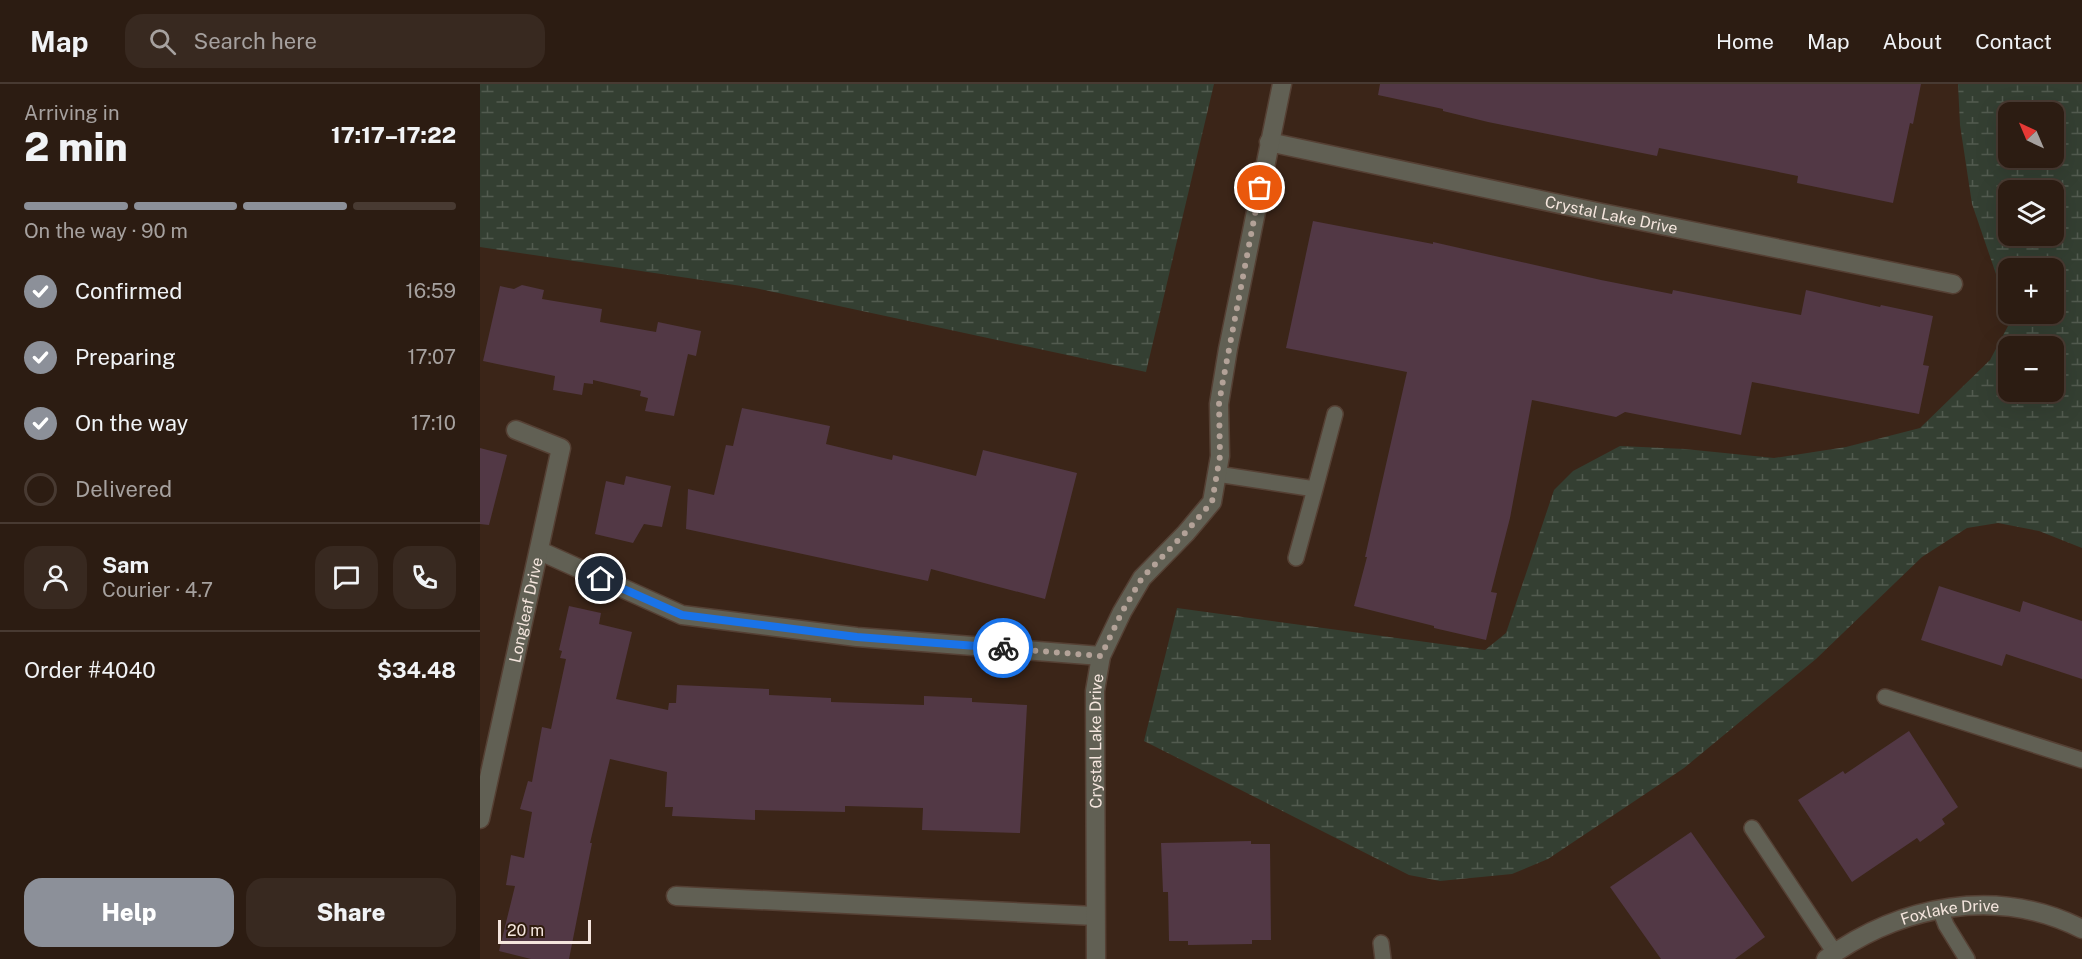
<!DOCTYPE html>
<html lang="en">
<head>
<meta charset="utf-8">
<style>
	:root { --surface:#2c1c12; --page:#382920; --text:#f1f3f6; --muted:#a6a19f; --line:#483a32; --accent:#8c9099 }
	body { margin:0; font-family:"Public Sans",sans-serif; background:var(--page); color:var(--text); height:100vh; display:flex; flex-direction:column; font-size:22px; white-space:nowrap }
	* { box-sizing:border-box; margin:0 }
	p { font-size:20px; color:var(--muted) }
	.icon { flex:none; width:33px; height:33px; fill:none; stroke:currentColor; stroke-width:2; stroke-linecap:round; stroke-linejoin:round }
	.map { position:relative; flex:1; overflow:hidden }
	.panel { display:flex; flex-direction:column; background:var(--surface); width:480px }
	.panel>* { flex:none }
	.needle { width:39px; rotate:316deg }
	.fabs { position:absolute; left:1518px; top:18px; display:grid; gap:12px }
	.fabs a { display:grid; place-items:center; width:66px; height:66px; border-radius:12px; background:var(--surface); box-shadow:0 6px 24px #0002,0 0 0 2px var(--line); font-size:30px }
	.scale { position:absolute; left:18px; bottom:15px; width:93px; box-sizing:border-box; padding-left:6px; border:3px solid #f4e5dd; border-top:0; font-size:16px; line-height:21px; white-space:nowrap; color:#f4e5dd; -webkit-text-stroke:4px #301c0e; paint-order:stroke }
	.pin { position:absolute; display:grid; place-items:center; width:51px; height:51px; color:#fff; margin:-26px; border:3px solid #fff; border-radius:50%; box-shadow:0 2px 6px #0007 }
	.courier { position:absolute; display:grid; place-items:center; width:60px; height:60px; margin:-30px; border:4px solid #1a73e8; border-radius:50%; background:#fff; color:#222; box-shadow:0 2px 8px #0007 }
	.overview em { font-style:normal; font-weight:800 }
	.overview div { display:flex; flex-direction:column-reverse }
	.overview { display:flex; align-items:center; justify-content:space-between; height:102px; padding:0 24px }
	h1 { font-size:39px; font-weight:800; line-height:45px }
	.bar { display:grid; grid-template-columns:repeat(4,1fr); gap:9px 6px; align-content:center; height:72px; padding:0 24px }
	.bar i { height:8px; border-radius:4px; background:var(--line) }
	.bar .on { background:var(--accent) }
	.bar p { grid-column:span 4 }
	.line { display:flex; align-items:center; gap:15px; padding:0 24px; border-top:2px solid var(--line) }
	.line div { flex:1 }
	.round { display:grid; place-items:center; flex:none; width:63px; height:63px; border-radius:18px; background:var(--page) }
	ol { padding:0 24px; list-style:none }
	li { display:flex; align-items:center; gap:18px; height:66px }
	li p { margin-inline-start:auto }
	li .icon { padding:6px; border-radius:50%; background:var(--accent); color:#fff; stroke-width:4 }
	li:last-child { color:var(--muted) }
	li i { width:33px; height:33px; border:3px solid var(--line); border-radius:50% }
	.button { display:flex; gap:12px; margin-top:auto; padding:12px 24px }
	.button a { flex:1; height:69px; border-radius:18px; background:var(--accent); color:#fff; font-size:24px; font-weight:800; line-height:69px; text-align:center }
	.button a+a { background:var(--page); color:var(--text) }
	header { display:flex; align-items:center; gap:36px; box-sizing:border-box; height:84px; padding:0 30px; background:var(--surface); border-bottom:2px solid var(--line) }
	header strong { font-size:28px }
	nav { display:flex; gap:33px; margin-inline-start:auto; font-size:21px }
	.search { width:420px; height:54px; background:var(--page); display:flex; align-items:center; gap:15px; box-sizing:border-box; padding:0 21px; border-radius:18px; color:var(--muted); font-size:22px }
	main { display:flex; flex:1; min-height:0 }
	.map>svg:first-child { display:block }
	.wetland { fill:url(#wetland-marsh); fill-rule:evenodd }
	.building { fill:#523845 }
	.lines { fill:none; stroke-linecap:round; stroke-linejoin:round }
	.lane-casing { stroke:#554034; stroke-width:18 }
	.street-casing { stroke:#554034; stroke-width:21 }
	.lane { stroke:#616054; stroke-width:15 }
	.street { stroke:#616054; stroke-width:18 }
	.done { stroke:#b3a298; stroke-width:6; stroke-dasharray:0 10.8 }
	.route { stroke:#1a73e8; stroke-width:8 }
	.labels { text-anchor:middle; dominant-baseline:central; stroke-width:6; stroke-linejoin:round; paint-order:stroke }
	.street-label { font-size:16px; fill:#f4e5dd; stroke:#301c0e }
</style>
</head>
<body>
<header>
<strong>Map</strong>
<div class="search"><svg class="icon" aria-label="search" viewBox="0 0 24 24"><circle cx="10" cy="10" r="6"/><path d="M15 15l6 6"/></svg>Search here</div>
<nav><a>Home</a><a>Map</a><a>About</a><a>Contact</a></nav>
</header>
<main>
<section class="panel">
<div class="overview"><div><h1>2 min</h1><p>Arriving in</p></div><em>17:17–17:22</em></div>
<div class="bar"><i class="on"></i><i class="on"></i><i class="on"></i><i></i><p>On the way · 90 m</p></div>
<ol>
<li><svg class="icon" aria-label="check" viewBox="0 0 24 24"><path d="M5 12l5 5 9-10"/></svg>Confirmed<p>16:59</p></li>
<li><svg class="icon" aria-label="check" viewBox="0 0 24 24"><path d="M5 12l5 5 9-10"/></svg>Preparing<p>17:07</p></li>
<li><svg class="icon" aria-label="check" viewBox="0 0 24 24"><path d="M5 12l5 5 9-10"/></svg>On the way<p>17:10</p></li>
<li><i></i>Delivered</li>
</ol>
<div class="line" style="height:108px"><a class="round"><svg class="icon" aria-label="person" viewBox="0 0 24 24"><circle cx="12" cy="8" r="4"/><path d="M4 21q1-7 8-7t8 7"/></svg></a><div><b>Sam</b><p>Courier · 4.7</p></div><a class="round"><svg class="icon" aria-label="chat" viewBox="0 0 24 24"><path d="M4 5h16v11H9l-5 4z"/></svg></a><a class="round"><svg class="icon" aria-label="phone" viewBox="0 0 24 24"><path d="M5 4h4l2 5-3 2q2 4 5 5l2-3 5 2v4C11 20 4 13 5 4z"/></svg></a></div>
<div class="line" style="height:78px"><div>Order #4040</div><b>$34.48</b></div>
<div class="button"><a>Help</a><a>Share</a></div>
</section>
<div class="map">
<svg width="1602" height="875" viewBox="0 0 1602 875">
	<defs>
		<pattern id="wetland-marsh" width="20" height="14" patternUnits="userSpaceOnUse" patternTransform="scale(1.5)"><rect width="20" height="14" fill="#343f32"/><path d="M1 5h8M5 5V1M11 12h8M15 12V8" fill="none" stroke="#525b4f"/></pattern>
	</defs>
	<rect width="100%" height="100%" fill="#3b2518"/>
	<path class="wetland" d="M0,0H734L666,288L275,204L0,163Z
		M1478,0H1602V464L1559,447L1518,439L1487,444L1442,473L1336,575L1204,684L1068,775L1032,790L960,797L929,791L664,657L697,524L1005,566L1026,549L1074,406L1093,387L1140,362L1205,365L1294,374L1366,363L1440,344L1510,276L1528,242L1526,206L1517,193L1492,120L1480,41ZM1528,28H1574V74H1528ZM1528,106H1574V152H1528ZM1528,184H1574V230H1528ZM1528,262H1574V308H1528Z"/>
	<path class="building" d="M900,0H1441L1433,40L1430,39L1413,119L1317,99L1318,92L1179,64L1177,72L1008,38L963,27V25L898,11Z
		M833,137L953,160V158L1121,196L1192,210L1193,206L1321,231L1326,206L1400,223L1401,221L1453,232L1443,281L1449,282L1439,330L1272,298L1261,351L1145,328L1136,333L1052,316L1030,434L1011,508L1017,509L1006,556L954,544V542L874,522L887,473H885L927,288L806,264Z
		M42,201L64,206L62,215L122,225L120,238L176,248L178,238L221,247L216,272L208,270L194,332L165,327L168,314L160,312L161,307L113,296V300L104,299L102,311L73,306L75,292L3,277L20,202L34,205Z
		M262,324L350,342L346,360L412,376L413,371L496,392L503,366L597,389L565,515L451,485L448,497L206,445L208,405L234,411L246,361L253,362Z
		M0,364L27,371L9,441L0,440Z
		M146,392L191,402L182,443L164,440L153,459L115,450L126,397L144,401Z
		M1459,502L1540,528L1543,517L1602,537V595L1526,570L1522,582L1441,556Z
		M89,522L121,529L119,540L152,548L136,615L188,626L189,619H196L197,601L289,605V611L351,614V618L444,621V612L492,614V618L547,621L540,749L442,746L443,724L365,722V728L275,726V736L192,732L193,723H185L187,688L130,675L110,759H112L89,875H51L19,867L35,802L26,801L31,771L44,774L52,728L40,725L48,697L52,698L62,643L71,645L86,575L80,574L82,567L79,566Z
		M1429,647L1478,723L1462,735L1465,740L1440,758L1437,754L1372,798L1318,716L1363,687L1365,690Z
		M1211,748L1285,853L1255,875H1181L1130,803Z
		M771,757V760H790L791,856H772V860L708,861V857H689L688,808H683L681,759Z"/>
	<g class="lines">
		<g class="lane-casing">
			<path id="lane" d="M737,390L835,405L855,330
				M816,474L835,405
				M1405,613L1602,676
				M1272,744L1355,869
				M1460,825L1466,841L1487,875
				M901,859L903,875"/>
		</g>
		<g class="street-casing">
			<g id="street">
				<path id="s1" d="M789,58L1117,128L1473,200"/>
				<path d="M60,467L202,531L377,553L621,572"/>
				<path id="s2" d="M0,735L81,364L36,346"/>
				<path d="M196,812L615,832"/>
				<path id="s3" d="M616,875L615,607L621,572L642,528L662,494L706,449L732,418L740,372L739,320L748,265L802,0"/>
				<path id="s4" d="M1346,875C1421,821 1517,802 1602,845"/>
			</g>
		</g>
		<use href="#lane" class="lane"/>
		<use href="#street" class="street"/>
	</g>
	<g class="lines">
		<path class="done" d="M523,564L621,572L642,528L662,494L706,448L732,418L740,372L739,320L742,302L780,104"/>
		<path class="route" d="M121,495L202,531L377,553L523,564"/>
	</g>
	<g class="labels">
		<g class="street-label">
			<text stroke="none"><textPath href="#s1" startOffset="350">Crystal Lake Drive</textPath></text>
			<text stroke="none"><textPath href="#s2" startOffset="214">Longleaf Drive</textPath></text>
			<text stroke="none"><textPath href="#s3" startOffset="218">Crystal Lake Drive</textPath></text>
			<text stroke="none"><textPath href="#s4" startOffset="135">Foxlake Drive</textPath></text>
		</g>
	</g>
</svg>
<div class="fabs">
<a><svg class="needle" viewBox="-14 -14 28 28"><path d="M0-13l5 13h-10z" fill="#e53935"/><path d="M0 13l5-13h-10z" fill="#a6a19f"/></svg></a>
<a><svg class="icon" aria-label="layers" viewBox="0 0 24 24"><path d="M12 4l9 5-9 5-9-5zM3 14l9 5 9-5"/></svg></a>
<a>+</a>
<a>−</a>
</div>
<div class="scale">20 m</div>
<div class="pin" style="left:780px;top:104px;background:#ea580c"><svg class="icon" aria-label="bag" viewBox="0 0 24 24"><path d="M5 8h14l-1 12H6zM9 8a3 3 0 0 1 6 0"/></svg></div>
<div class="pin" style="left:121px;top:495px;background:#1f2937"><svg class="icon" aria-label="home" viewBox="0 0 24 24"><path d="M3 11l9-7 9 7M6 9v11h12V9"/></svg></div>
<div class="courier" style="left:523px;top:564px"><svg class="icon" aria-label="bike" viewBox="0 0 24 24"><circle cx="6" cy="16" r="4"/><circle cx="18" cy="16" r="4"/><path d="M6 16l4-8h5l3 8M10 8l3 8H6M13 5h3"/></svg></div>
</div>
</main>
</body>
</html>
